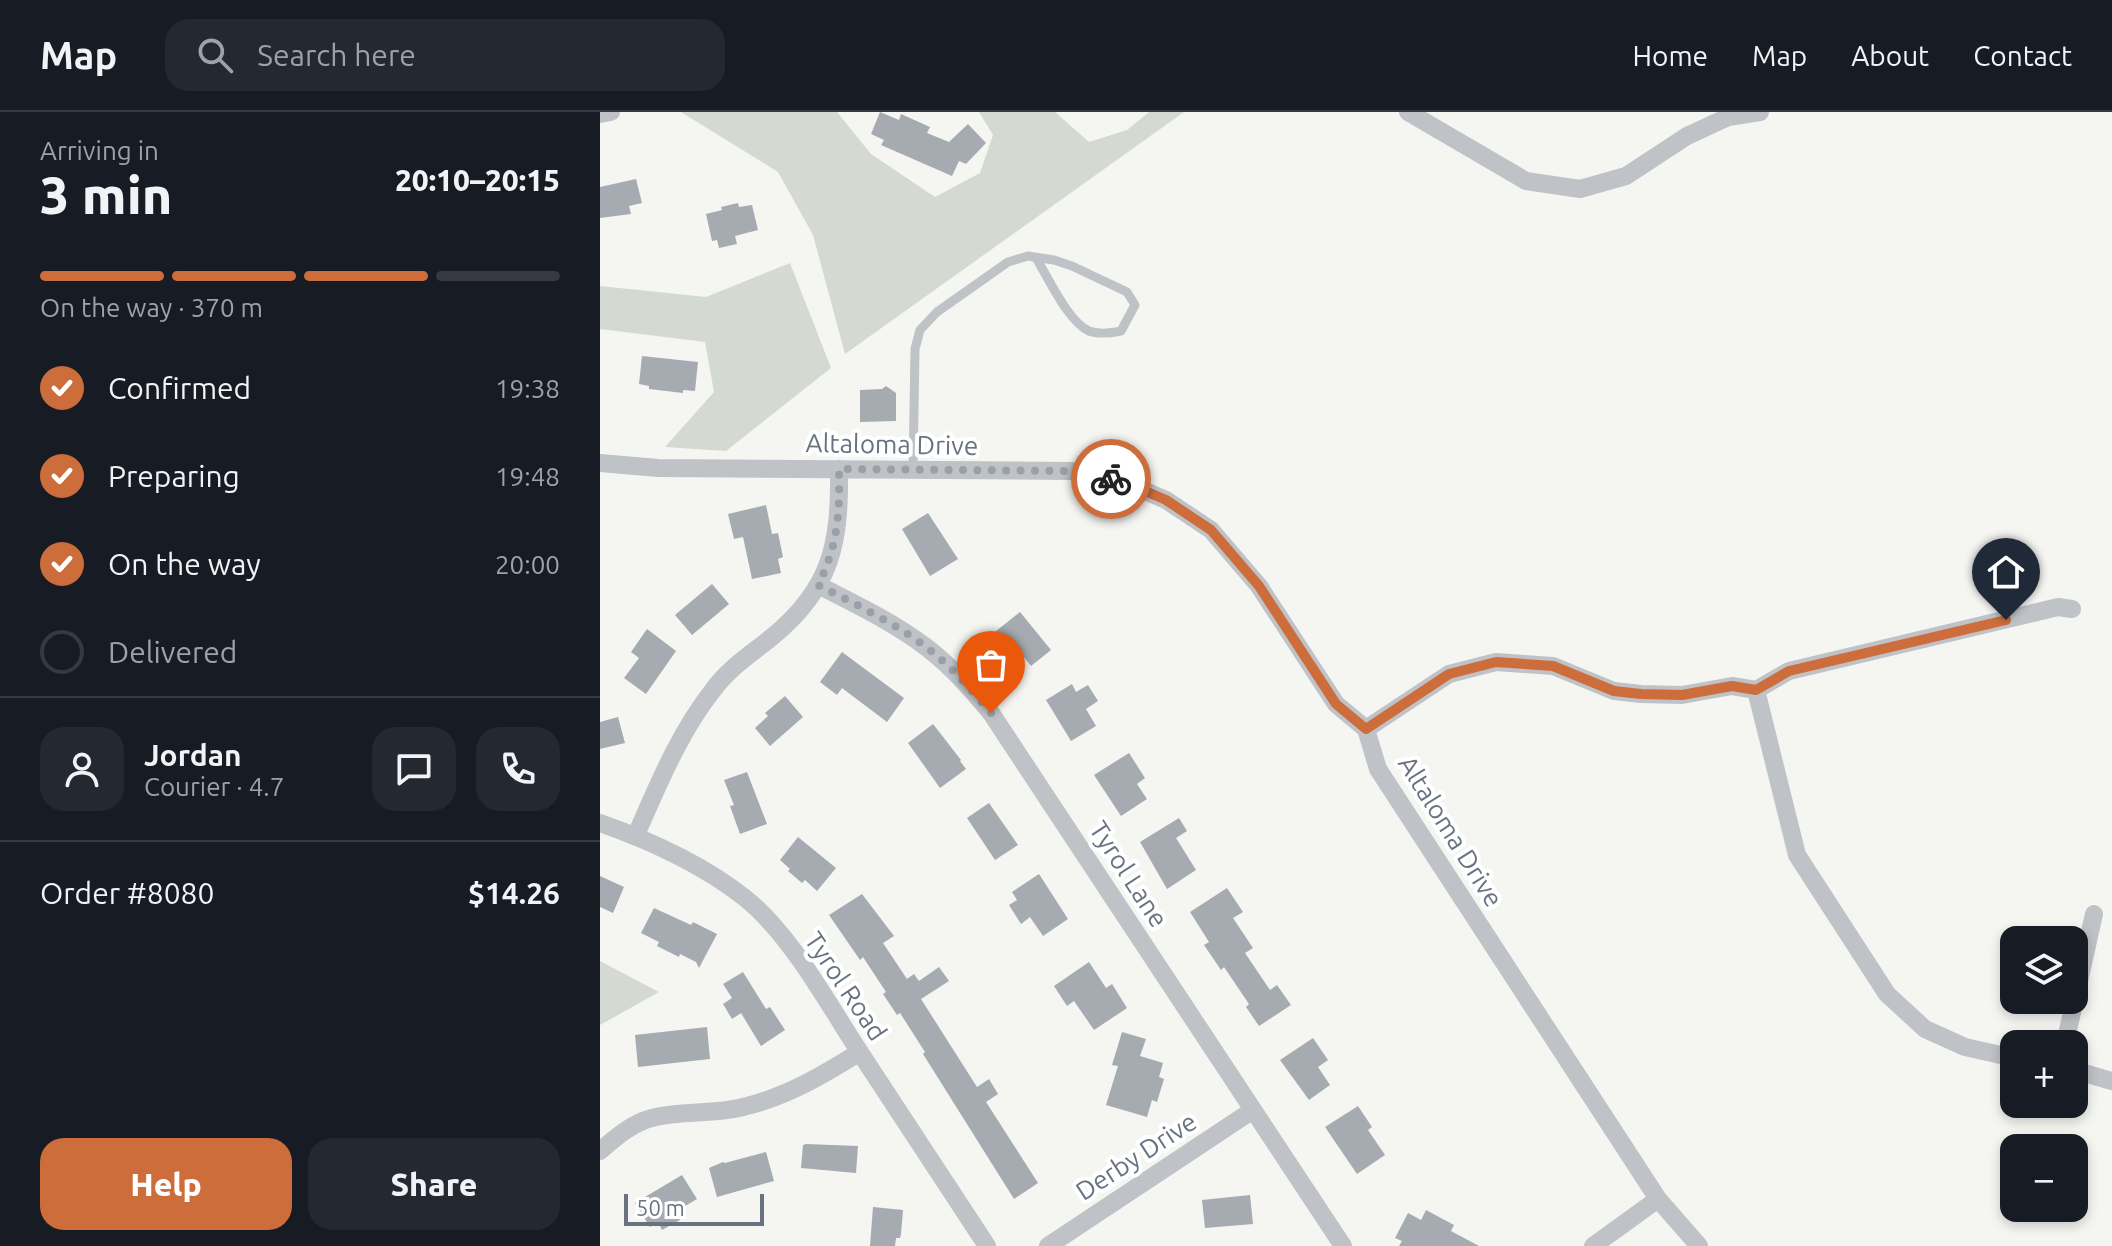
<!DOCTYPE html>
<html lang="en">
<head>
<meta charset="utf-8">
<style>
	:root { --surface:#171b24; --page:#242831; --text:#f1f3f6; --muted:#9ea1a6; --line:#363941; --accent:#cd6d3b }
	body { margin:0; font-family:Ubuntu,sans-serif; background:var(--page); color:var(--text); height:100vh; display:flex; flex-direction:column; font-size:30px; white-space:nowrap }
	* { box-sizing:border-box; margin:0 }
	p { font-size:26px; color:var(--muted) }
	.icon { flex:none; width:44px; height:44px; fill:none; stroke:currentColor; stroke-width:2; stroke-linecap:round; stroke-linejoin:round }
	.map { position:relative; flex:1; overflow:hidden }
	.drawer { display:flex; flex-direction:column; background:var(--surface); width:600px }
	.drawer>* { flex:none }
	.tools { position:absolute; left:1400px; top:814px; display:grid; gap:16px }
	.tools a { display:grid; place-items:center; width:88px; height:88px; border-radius:16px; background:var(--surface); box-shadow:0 4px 12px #0003; font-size:40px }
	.scale { position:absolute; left:24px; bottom:20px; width:140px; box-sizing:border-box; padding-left:8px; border:4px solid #687380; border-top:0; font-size:22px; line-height:28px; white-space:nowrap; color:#687380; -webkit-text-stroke:6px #fff; paint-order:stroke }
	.pin { position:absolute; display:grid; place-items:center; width:68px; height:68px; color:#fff; margin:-82px -34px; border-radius:50% 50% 50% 0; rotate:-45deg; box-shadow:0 0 8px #0007 }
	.pin .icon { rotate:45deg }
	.courier { position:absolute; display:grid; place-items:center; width:80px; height:80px; margin:-40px; border:6px solid #cd6d3b; border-radius:50%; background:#fff; color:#222; box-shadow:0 2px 10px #0007 }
	.headline em { font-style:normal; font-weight:800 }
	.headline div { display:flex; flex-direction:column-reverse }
	.headline { display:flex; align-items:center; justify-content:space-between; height:136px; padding:0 40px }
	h1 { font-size:52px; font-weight:800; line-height:60px }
	.bar { display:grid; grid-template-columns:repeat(4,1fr); gap:12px 8px; align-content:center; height:96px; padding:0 40px }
	.bar i { height:10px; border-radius:6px; background:var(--line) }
	.bar .current { background:var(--accent) }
	.bar p { grid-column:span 4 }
	.line { display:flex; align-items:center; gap:20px; padding:0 40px; border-top:2px solid var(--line) }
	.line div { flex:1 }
	.round { display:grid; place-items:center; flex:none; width:84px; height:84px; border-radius:24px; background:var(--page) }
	ol { padding:0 40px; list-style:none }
	li { display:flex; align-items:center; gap:24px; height:88px }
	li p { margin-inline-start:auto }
	li .icon { padding:8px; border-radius:50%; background:var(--accent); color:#fff; stroke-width:4 }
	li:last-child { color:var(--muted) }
	li i { width:44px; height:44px; border:4px solid var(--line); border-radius:50% }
	.button { display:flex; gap:16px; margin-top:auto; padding:16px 40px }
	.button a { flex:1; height:92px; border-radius:24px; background:var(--accent); color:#fff; font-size:32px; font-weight:800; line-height:92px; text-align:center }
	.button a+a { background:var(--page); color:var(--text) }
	header { display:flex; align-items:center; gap:48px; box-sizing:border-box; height:112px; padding:0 40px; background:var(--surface); border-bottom:2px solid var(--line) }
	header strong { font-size:38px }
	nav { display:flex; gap:44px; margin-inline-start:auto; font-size:28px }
	.search { width:560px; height:72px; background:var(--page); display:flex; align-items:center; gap:20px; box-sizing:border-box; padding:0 28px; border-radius:24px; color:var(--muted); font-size:30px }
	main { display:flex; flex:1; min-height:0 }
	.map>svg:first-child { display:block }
	.green { fill:#d4dad2 }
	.building { fill:#a5abb1 }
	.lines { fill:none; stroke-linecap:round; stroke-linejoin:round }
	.lane { stroke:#bfc2c6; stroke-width:9 }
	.street { stroke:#bfc2c6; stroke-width:18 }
	.done { stroke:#99a0a8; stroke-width:8; stroke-dasharray:0 14.4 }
	.route { stroke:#cd6d3b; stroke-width:10 }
	.labels { text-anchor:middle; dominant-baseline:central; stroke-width:8; stroke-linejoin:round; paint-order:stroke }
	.street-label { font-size:26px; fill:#687380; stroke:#fff }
</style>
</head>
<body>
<header>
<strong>Map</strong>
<div class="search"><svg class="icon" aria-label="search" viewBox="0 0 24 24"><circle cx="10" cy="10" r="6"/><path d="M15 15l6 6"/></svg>Search here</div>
<nav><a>Home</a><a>Map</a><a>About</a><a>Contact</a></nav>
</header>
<main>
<section class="drawer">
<div class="headline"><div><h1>3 min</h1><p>Arriving in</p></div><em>20:10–20:15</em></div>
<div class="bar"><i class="current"></i><i class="current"></i><i class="current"></i><i></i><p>On the way · 370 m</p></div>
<ol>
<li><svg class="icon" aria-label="check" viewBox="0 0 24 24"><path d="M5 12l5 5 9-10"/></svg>Confirmed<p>19:38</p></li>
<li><svg class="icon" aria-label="check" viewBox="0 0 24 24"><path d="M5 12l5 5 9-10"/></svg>Preparing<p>19:48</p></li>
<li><svg class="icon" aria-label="check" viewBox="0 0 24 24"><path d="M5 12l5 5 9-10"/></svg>On the way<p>20:00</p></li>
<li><i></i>Delivered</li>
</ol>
<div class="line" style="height:144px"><a class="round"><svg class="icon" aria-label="person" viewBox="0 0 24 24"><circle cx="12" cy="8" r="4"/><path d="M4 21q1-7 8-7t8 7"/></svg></a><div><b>Jordan</b><p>Courier · 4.7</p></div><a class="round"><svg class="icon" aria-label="chat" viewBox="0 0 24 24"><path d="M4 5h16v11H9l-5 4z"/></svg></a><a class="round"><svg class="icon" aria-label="phone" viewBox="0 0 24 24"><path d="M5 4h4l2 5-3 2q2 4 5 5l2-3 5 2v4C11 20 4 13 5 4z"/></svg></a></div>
<div class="line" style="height:104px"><div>Order #8080</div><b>$14.26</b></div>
<div class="button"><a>Help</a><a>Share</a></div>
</section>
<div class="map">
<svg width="1512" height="1134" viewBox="0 0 1512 1134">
	<rect width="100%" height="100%" fill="#f5f5f2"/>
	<path class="green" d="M81,0H237L271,42L335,85L380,61L393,23L379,0H455L489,30L527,18L549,0H584L245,242L213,123L178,60Z
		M190,151L231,256L126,339L65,335L114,280L105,230L0,217V174L106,185Z
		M0,849L59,880L0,913Z"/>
	<path class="building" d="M280,0L299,8L301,2L330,15L327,21L349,30L368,12L386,31L366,52L359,49L352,64L281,33L284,28L271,22Z
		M36,67L42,91L29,94L31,102L0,106V75Z
		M138,91L139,95L152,93L158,118L135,124L137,132L119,136L117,128L112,129L106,102L122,98L121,95Z
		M42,244L98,250L95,279L83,278V281L49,277V274L39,272Z
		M286,274L296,281V309L260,310V278L282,277Z
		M166,393L172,422L178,421L183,445L178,447L181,461L152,467L143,425L134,427L128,402Z
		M328,401L358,447L330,464L302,417Z
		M112,472L129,492L92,523L75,503Z
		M420,500L451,538L431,554L421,541L416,545L395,520Z
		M47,517L76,539L46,582L24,566L39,546L31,540Z
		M242,540L304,586L287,610L242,576L237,583L220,570Z
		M472,572L476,580L488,573L498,589L486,597L496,614L471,629L446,588Z
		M185,584L203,605L170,634L155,616L168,604L165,601Z
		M18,605L25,631L0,637V610Z
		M333,612L361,648L360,649L366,657L340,676L308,631Z
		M529,641L545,666L537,672L547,687L521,704L494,663Z
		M147,660L167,712L140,722L130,694L134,693L124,668Z
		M389,691L418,733L395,748L367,706Z
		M579,706L587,719L576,726L596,758L567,777L540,730Z
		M198,725L236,756L217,779L205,768L202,771L188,759L190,757L180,748Z
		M439,762L468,807L443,824L430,805L421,812L409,793L417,788L412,780Z
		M0,764L24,775L13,801L0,795Z
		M627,776L643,800L633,806L653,836L645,841L670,878L677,873L691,893L659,914L646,895L649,892L624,855L621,858L604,833L609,830L590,800Z
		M262,782L294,824L283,831L307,867L314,862L319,869L339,855L349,869L321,887L377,975L389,967L398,982L386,990L438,1071L414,1087L323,942L325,940L300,901L297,903L283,882L286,880L263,845L260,848L229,803Z
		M54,796L91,813L93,810L117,822L99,856L96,850L80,842L79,845L57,834L59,830L41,821Z
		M489,850L506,876L512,872L527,896L494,918L474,889L467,894L454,874Z
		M143,860L166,897L170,895L185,918L161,934L141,901L132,907L123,892L132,886L123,872Z
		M107,915L110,947L38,955L35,923Z
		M522,920L546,927L540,944L563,951L559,965L564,967L557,990L552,988L547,1005L506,993L518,954L512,953Z
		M713,926L728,948L718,955L730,973L709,988L680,948Z
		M758,994L772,1015L768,1018L785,1043L757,1062L725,1015Z
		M206,1032L258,1034L256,1061L201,1056L203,1033Z
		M166,1040L174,1069L117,1085L109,1056L123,1050L125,1051Z
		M82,1063L97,1087L75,1100L80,1108L62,1118L58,1110L50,1115L35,1091Z
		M650,1083L653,1112L605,1116L602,1088Z
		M273,1095L303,1098L301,1122L300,1126H296L295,1134H270Z
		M826,1098L854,1113L851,1119L879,1134H799L802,1129L795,1126L808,1101L821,1108Z"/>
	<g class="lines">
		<path class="lane" d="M313,358L315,237L320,218L337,200L408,150L428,144L454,148L472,154L527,180L535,193L521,219C511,221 499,223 489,219C468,210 448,165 436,146"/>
		<path class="street" d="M808,0L926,69L980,77L1026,64L1087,24L1128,5L1160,0
			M0,2L11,0
			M0,351L58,356L472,359L522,369L566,388L611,418L659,474L736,592L766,617L778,657L1058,1087L1099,1134
			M218,473C255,492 293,510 326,535C351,554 371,577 391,601L743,1134
			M1156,578L1197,743L1287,882L1325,917L1365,935L1414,946
			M766,617L849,562L896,550L953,554L1014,579L1041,582L1082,583L1132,574L1156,578L1189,559L1458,495L1472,497
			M0,711C51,729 102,752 145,786C190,822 226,888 257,936C300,1002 344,1068 387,1134
			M36,723C58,673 79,621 113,578C129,556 151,542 172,525C232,476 240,431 239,357
			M1465,932L1494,802
			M1474,958L1512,969
			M0,1039C15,1026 32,1011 52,1006C81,998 113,1003 143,995C186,985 223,963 260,940
			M448,1134L653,998
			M993,1134L1058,1087"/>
	</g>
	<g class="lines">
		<path class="done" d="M391,601C371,577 351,554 326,535C293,510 255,492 218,473C238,434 240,400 239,357L472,359L511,367"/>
		<path class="route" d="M511,367L522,369L566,388L611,418L659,474L736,592L766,617L849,562L896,550L953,554L1014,579L1041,582L1082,583L1132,574L1156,578L1189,559L1406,508"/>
	</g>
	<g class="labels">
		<g class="street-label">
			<text transform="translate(292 332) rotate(1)">Altaloma Drive</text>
			<text transform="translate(851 719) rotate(58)">Altaloma Drive</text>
			<text transform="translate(529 762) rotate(57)">Tyrol Lane</text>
			<text transform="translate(246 874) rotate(56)">Tyrol Road</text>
			<text transform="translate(536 1044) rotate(-33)">Derby Drive</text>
		</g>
	</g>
</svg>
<div class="tools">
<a><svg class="icon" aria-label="layers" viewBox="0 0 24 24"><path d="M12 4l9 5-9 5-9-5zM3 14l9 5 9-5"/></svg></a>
<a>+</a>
<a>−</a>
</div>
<div class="scale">50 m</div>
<div class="pin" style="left:391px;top:601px;background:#ea580c"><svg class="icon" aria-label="bag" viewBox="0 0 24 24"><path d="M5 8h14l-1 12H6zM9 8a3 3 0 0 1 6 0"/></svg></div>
<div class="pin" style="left:1406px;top:508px;background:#1f2937"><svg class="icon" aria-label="home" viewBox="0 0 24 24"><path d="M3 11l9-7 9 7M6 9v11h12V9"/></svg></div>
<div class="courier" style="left:511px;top:367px"><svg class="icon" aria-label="bike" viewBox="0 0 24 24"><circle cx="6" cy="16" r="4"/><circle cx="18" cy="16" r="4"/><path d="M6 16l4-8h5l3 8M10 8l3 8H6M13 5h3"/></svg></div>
</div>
</main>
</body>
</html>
